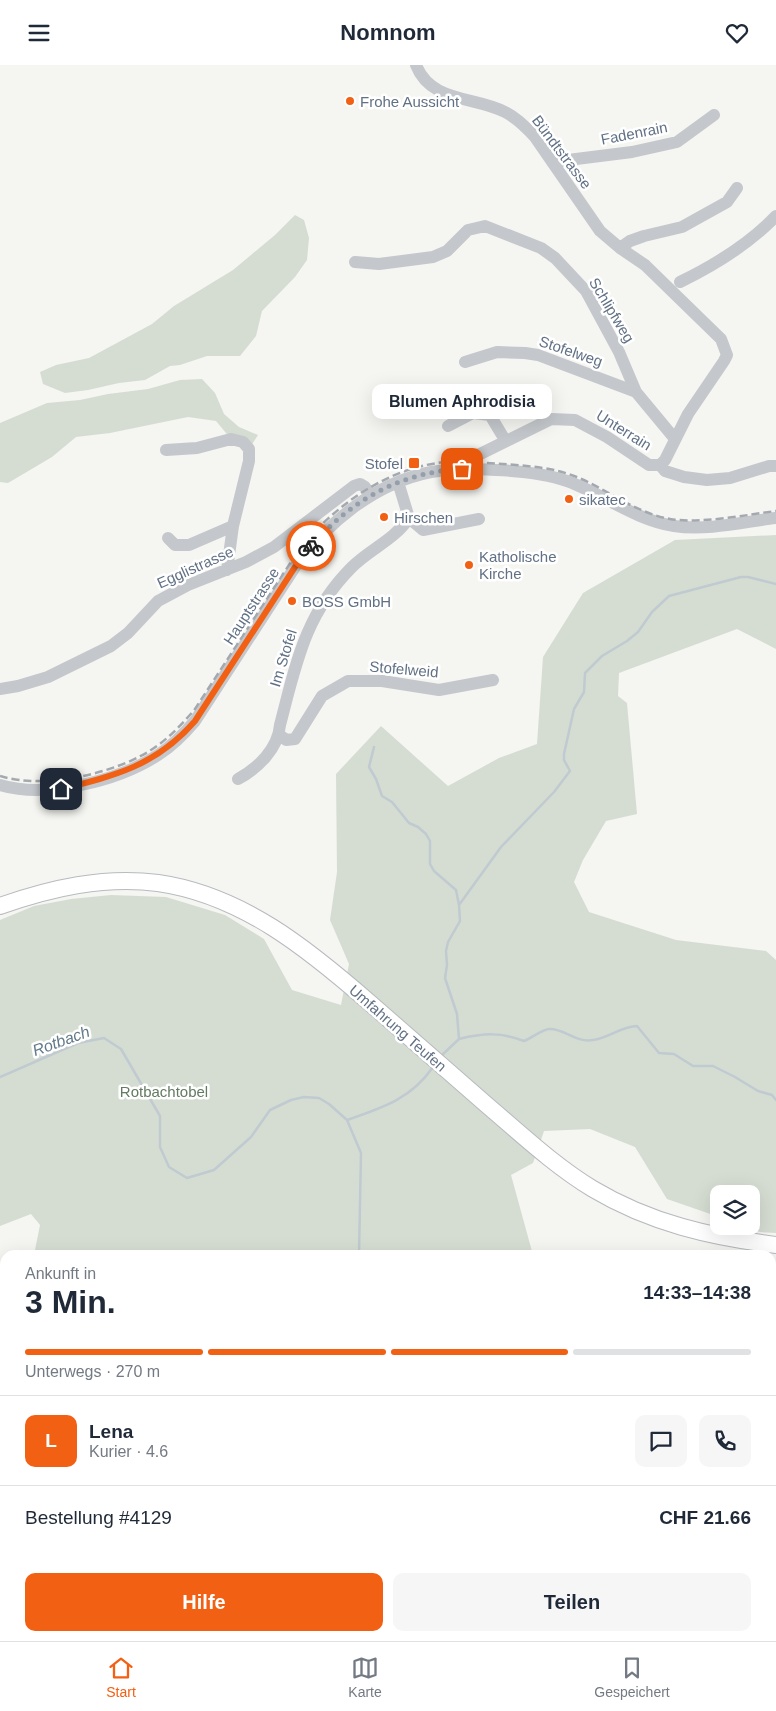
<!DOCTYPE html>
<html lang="de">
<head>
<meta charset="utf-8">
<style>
	:root { --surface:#fff; --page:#f6f6f7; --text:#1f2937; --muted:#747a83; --line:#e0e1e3; --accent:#f26014 }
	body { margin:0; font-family:Arial,sans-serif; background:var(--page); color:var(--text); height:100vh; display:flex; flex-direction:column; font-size:19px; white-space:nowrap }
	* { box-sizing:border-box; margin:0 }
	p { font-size:16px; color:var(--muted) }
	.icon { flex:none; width:28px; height:28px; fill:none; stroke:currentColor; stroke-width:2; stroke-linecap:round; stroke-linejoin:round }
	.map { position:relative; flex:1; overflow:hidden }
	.details { position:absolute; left:0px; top:1185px; width:776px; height:391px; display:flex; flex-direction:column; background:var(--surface); border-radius:15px 15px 0 0; box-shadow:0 5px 20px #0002 }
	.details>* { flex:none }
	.controls { position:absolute; left:710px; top:1120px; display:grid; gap:10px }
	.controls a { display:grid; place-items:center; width:50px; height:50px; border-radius:10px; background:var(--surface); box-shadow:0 5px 20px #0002; font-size:25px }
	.pin { position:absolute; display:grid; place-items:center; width:42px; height:42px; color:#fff; margin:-21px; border-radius:10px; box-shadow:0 2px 8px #0006 }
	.courier { position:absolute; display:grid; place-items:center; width:50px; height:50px; margin:-25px; border:4px solid #f26014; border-radius:50%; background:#fff; color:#222; box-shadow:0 1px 6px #0007 }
	.bubble { position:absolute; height:35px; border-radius:10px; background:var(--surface); box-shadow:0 5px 20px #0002; font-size:16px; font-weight:800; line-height:35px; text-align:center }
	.head em { font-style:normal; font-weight:800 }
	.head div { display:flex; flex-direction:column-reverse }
	.head { display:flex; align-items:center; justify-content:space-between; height:85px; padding:0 25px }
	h1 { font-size:32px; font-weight:800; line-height:38px }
	.bar { display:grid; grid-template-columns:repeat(4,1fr); gap:8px 5px; align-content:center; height:60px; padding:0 25px }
	.bar i { height:6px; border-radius:4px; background:var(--line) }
	.bar .active { background:var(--accent) }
	.bar p { grid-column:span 4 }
	.line { display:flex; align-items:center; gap:12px; padding:0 25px; border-top:1px solid var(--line) }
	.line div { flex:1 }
	.round { display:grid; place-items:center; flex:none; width:52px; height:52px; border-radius:10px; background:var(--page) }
	.button { display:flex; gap:10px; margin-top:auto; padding:10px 25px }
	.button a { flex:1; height:58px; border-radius:10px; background:var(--accent); color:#fff; font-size:20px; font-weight:800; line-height:58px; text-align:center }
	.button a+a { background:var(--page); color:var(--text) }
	header { display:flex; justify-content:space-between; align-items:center; height:65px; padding:0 25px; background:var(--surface); font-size:22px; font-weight:800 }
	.tab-bar { display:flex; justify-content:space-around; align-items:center; height:70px; border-top:1px solid var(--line); background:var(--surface); font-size:14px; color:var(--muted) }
	.tab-bar a { display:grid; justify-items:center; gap:2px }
	.tab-bar .active { color:var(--accent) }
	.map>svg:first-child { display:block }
	.green { fill:#d5ddd2 }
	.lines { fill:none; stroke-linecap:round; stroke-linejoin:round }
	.stream { stroke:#c0cad0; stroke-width:2.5 }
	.major-casing { stroke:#b7babf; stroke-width:18 }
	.minor { stroke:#c4c7cb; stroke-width:12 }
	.major { stroke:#fff; stroke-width:16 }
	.rail { stroke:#a4a9b0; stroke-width:2.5; stroke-dasharray:8 4; stroke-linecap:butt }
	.done { stroke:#959fab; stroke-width:5; stroke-dasharray:0 9 }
	.route { stroke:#f26014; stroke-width:6 }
	.poi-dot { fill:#f26014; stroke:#fff; stroke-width:2 }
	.labels { text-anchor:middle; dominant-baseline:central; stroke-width:5; stroke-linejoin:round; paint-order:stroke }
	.poi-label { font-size:15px; fill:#617185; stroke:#fff; text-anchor:start }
	.street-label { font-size:15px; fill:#617185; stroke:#fff }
	.park-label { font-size:15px; fill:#637b61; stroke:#fff }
	.water-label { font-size:16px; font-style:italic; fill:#627a89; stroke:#fff }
</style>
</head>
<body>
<header><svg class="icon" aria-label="menu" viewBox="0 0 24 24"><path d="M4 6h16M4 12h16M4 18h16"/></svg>Nomnom<svg class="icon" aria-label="heart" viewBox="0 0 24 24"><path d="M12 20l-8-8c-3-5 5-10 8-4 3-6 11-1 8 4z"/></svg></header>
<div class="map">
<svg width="776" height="1576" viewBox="0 0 776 1576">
	<rect width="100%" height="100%" fill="#f5f5f1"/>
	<path class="green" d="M295,150L304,155L309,173L307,195L295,212L262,246L256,271L240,291H207L180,300L170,301L145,315L119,318L88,325L65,328L43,319L40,307L56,300L89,293L152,259L174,241L233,205L275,170Z
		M202,314L215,328L224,349L239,362L258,370L249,384L231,374L216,356L188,352L110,368L76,372L52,392L8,418L0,417V358L47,338L80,335L108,329L148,324L180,315Z
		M776,470V584L737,564L619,608L618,631L627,638L637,749L606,756L583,795L574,817L589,847L676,875L766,886L776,895V1168L760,1167L744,1161H751V1129H719V1152L667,1134L635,1082L590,1064L544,1066L533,1098L511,1110L533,1190H34L40,1160L31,1149L0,1161V855L34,841L71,834L111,830L166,832L225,850L264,874L292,925L341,940L349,899L330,855L337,807L336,709L381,661L448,721L499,693L537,679L543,592L583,528L675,475Z
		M241,1571H396L401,1576H241Z"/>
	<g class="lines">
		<path class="stream" d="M374,682L369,702L376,714L382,731L392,737L409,758L418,762L426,769L430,776V799L434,806L456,825L459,840
			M459,974C484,968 501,967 524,976C532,973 541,965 549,964C564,963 575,978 593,975C609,973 622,961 637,961L659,988L674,989L693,1001H713L735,1012L758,1026L772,1030L776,1035
			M441,991L459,974L457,949L445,913L447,900L446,886L448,877L460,856L459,840L501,782L554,727L570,706L564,695V689L574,644L584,627L585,608L602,591L627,576L638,567L652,547L669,531L741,512H748L776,519
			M0,1012L78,978L104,973L121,984L160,1051V1082L169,1102L187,1113L214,1105L251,1072L270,1045L291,1035L304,1032L319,1033L329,1039L347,1055L361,1088L359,1190
			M347,1055C382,1043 411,1034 433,1002
			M320,1571L323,1576"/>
		<g class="major-casing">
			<path id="major" d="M0,841C51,823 104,811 158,818C242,830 308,884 370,938C409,972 448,1006 488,1041C522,1070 555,1101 593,1124C650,1158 711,1172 776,1180"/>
		</g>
		<path class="minor" d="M416,0C431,38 474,31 505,47C517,53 526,62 535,72L600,166L620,183L645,200L721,274L727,290L724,296L688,349L665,395L660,400
			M552,97L632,87L677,77L714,50
			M620,183L630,176L644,171L682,162L727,137L737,123
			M355,197L379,199L433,192L447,186L468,165L485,161L541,183L555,193L586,226L619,287L636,327L675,374
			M680,217C715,200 749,179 776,151
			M465,297L497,287L525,288L538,290L636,327
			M448,361L473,348L490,350L505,375
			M166,385L197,383L231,374L243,377L249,384V396L233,461L227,505
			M469,404L470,397L472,393L551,354L575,355L607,372L649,400H660L665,406L684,412L707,415L730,413L769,401H776
			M409,453L423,465L479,454
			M168,473L175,480H189L233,461
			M0,624L18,621L48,612L111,581L128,568L158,536L188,520L246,497L274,482L354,421L360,419L365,422L371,430
			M280,670L286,675L295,674L322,631L348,616H382L439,625L493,615
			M238,714C258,703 278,684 280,660C296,599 305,549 352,502C370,484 394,475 409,453L398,417
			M0,720C46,734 118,716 158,690C172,681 184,669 195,656L295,502C328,457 375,418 431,407C453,403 474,404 496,405C520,406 544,408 567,416C603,429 635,455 674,461C706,466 744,457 776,453
			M771,1275L776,1274
			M0,1567L4,1555
			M543,1571L544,1576"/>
		<use href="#major" class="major"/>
		<path class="rail" d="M0,711C44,725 120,708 157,681C172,670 184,657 195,644L302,480C339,438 389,402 446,397C465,396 485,398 503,399C527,401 551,402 574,411C606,423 635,448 670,454C701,459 745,450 776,446"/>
	</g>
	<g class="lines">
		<path class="done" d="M311,481C351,435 401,407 462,404"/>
		<path class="route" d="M61,724C115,711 157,700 195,656L295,502L311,481"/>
	</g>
	<g class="poi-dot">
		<circle cx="350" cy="36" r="5"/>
		<rect x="408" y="392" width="12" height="12" rx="2.5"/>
		<circle cx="569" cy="434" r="5"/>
		<circle cx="384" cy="452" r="5"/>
		<circle cx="469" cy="500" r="5"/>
		<circle cx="292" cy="536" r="5"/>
	</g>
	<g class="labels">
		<g class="poi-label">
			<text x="360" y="36">Frohe Aussicht</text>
			<text x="403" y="398" text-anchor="end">Stofel</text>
			<text x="579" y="434">sikatec</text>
			<text x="394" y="452">Hirschen</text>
			<text x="479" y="491">Katholische<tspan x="479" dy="17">Kirche</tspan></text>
			<text x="302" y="536">BOSS GmbH</text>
		</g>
		<g class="street-label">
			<text transform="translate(634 68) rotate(-11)">Fadenrain</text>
			<text transform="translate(562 87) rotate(53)">Bündtstrasse</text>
			<text transform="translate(612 245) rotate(59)">Schlipfweg</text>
			<text transform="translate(571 286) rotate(19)">Stofelweg</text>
			<text transform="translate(624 365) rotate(32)">Unterrain</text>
			<text transform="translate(195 502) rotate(-24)">Egglistrasse</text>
			<text transform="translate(251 541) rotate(-57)">Hauptstrasse</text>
			<text transform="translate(283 593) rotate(-73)">Im Stofel</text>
			<text transform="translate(404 604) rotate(5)">Stofelweid</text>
			<text transform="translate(398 963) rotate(41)">Umfahrung Teufen</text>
		</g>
		<g class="park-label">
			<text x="164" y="1026">Rotbachtobel</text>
		</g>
		<g class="water-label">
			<text transform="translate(61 976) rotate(-20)">Rotbach</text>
		</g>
	</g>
</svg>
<div class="controls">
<a><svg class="icon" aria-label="layers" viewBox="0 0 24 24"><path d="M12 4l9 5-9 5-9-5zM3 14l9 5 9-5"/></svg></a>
</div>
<div class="pin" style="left:462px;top:404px;background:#ea580c"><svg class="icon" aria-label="bag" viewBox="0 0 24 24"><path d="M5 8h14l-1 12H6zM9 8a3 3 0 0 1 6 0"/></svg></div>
<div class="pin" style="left:61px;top:724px;background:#1f2937"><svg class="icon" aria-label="home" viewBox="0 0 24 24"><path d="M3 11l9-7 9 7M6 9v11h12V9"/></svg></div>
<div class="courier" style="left:311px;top:481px"><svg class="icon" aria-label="bike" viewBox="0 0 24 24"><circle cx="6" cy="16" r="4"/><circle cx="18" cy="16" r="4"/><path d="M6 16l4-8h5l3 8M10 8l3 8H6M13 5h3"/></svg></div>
<div class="bubble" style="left:372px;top:319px;width:180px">Blumen Aphrodisia</div>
<section class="details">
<div class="head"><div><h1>3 Min.</h1><p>Ankunft in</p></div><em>14:33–14:38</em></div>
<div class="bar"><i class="active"></i><i class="active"></i><i class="active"></i><i></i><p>Unterwegs · 270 m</p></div>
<div class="line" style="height:90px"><b class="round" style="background:var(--accent);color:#fff">L</b><div><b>Lena</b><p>Kurier · 4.6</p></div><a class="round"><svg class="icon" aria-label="chat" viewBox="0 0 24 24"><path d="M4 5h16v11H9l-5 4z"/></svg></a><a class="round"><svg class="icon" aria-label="phone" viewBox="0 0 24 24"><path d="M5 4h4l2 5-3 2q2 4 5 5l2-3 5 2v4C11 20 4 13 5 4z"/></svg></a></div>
<div class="line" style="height:65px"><div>Bestellung #4129</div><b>CHF 21.66</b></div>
<div class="button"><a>Hilfe</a><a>Teilen</a></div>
</section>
</div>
<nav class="tab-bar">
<a class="active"><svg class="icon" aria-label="home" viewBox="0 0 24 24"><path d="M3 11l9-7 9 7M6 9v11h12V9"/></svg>Start</a>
<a><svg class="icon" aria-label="map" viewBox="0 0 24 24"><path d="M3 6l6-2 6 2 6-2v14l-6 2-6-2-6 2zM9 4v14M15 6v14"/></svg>Karte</a>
<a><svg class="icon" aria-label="saved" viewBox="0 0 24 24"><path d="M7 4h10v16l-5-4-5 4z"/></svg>Gespeichert</a>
</nav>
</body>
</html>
